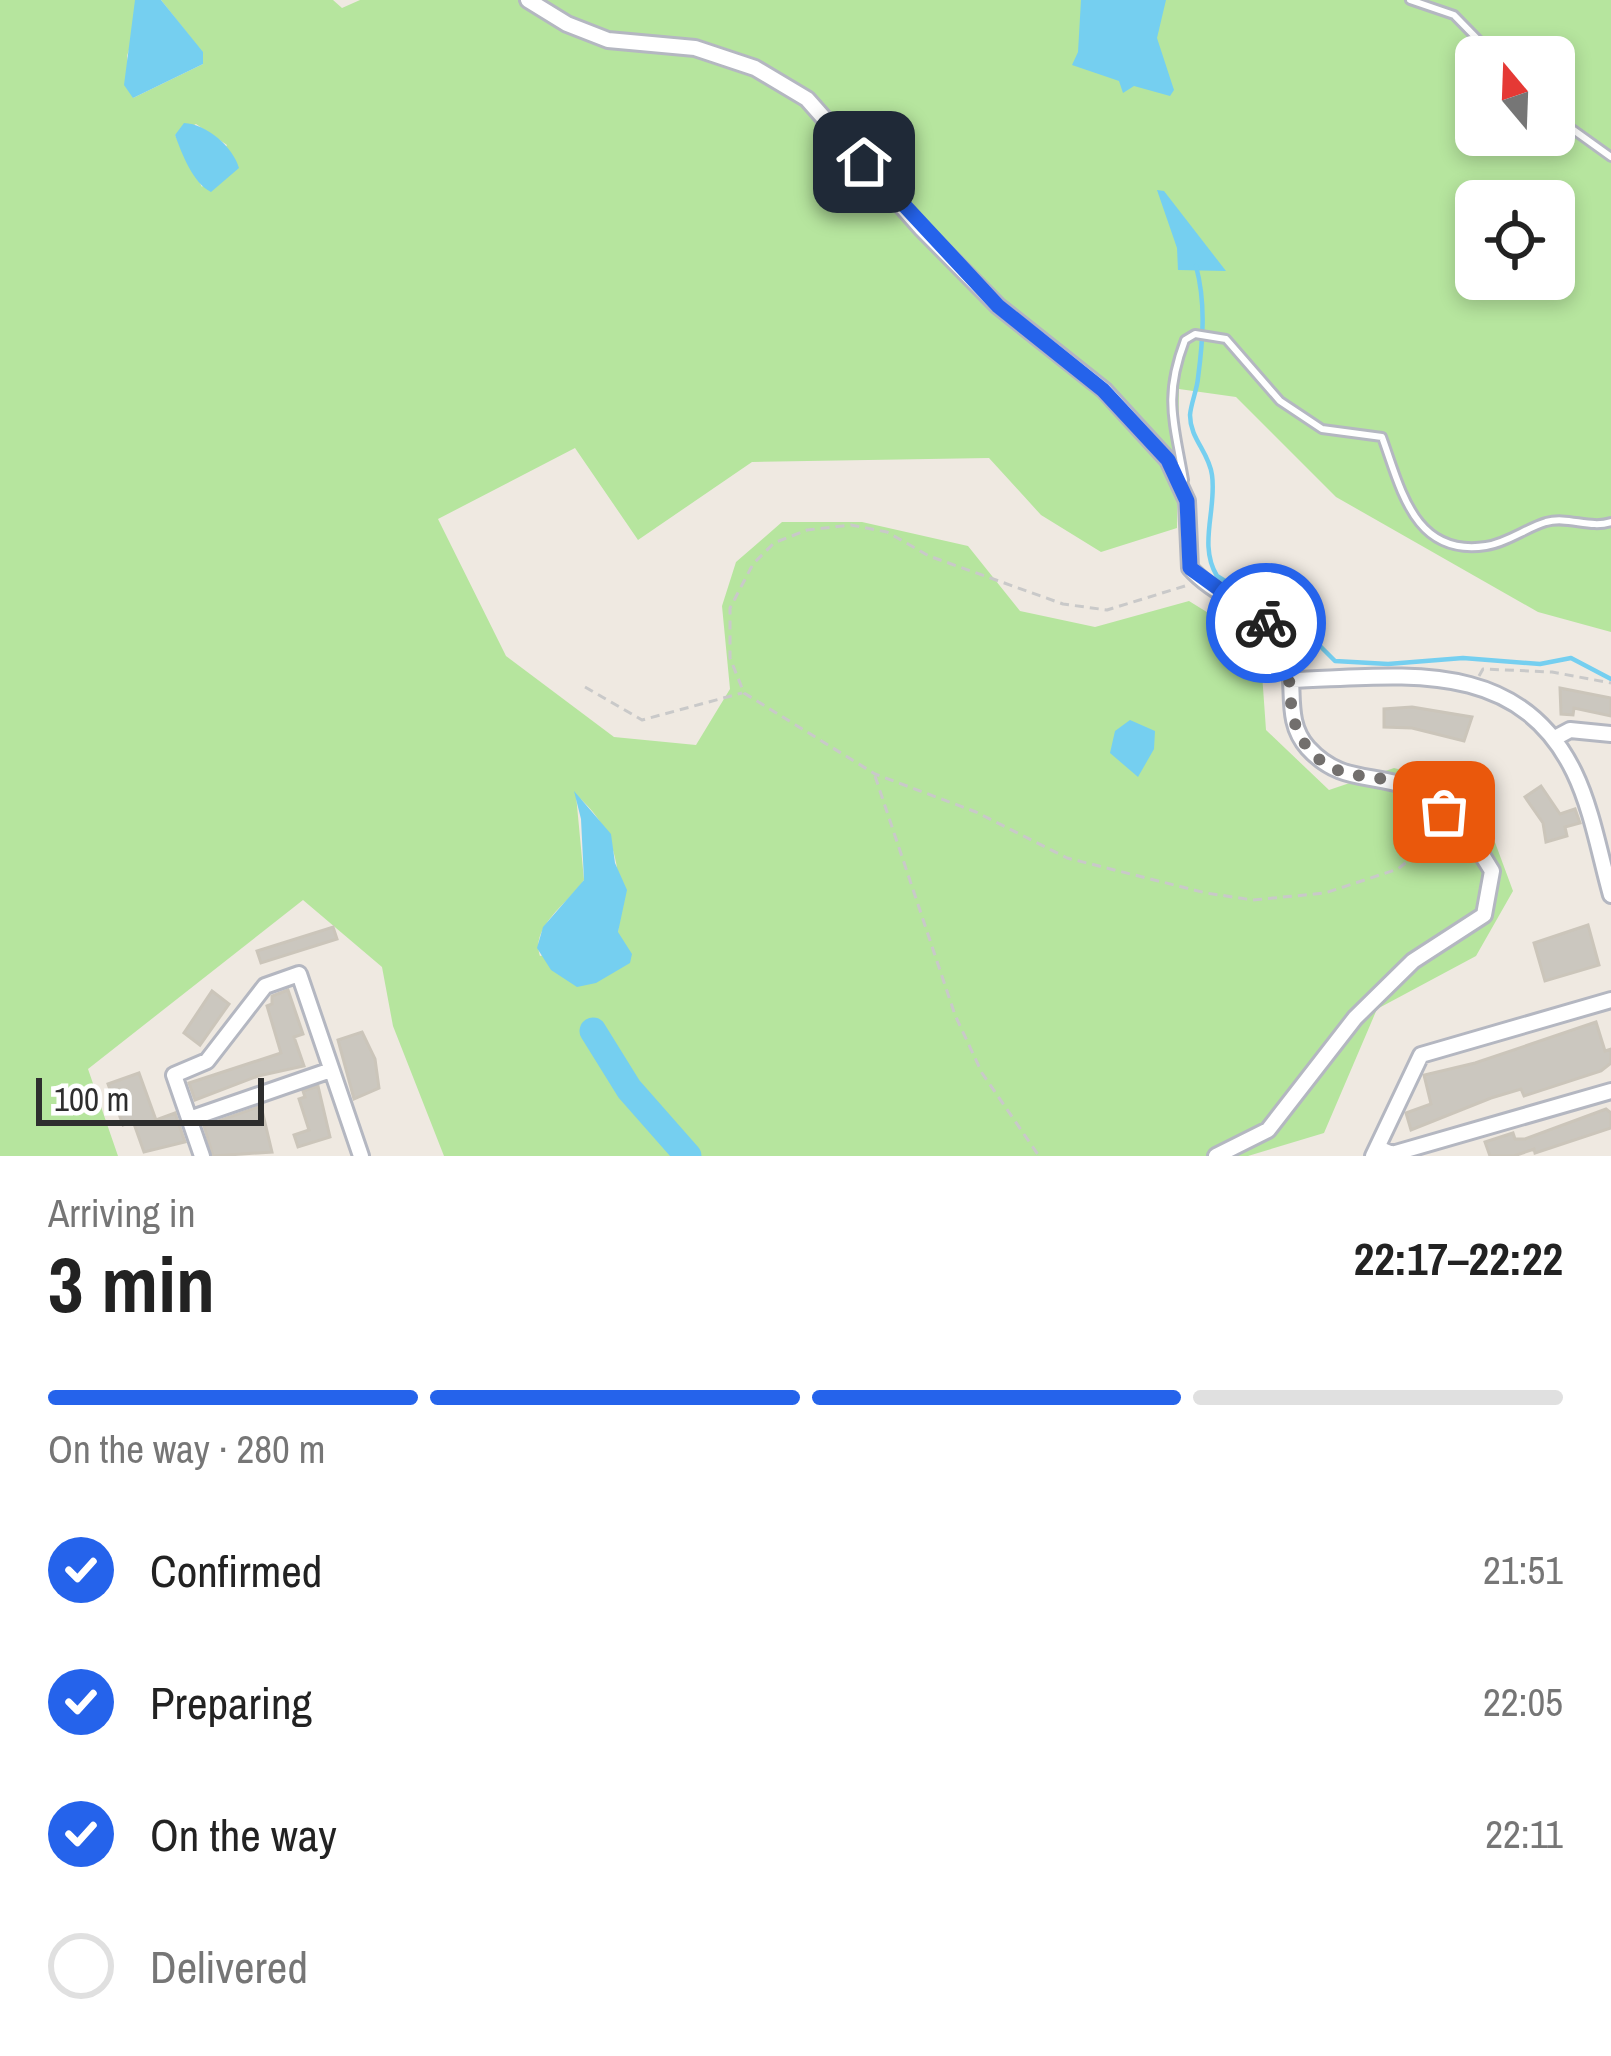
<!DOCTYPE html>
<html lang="en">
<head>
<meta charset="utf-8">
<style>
	:root { --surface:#fff; --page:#f2f2f2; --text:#222; --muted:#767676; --line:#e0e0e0; --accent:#2563eb }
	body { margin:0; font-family:"Archivo Narrow",sans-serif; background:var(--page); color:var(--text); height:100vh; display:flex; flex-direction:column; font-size:45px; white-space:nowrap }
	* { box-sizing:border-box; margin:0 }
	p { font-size:39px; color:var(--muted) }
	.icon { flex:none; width:66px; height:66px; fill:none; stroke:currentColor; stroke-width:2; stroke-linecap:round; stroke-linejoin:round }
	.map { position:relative; height:1156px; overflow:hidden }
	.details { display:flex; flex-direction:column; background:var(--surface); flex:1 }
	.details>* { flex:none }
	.needle { width:78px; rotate:341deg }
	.tools { position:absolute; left:1455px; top:36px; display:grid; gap:24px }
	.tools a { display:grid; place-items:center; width:120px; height:120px; border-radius:18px; background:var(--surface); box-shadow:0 6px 18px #0003; font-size:60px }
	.scale { position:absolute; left:36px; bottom:30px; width:228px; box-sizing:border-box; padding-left:12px; border:6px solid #2e2e2e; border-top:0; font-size:33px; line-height:42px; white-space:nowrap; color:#2e2e2e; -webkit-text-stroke:9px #fff; paint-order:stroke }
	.pin { position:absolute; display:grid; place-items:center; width:102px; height:102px; color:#fff; margin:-51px; border-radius:24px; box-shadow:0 6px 18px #0006 }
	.courier { position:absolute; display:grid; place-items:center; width:120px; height:120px; margin:-60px; border:9px solid #2563eb; border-radius:50%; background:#fff; color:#222; box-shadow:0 3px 15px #0007 }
	.headline em { font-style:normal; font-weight:700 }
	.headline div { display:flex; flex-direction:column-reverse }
	.headline { display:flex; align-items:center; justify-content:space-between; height:204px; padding:0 48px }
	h1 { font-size:78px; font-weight:700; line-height:90px }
	.bar { display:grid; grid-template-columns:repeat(4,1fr); gap:18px 12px; align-content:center; height:144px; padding:0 48px }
	.bar i { height:15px; border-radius:9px; background:var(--line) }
	.bar .active { background:var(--accent) }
	.bar p { grid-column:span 4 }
	ol { padding:0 48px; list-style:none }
	li { display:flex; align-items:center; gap:36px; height:132px }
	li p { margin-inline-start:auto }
	li .icon { padding:12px; border-radius:50%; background:var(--accent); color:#fff; stroke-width:4 }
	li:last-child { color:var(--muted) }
	li i { width:66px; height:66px; border:6px solid var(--line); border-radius:50% }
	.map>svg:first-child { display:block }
	.green { fill:#b6e59e; fill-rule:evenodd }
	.water { fill:#75cff0 }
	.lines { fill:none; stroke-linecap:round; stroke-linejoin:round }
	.stream { stroke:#75cff0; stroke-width:4.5 }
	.river { stroke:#75cff0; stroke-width:27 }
	.building { fill:#cbc7bf; stroke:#cbc5ba; stroke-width:3 }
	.lane-casing { stroke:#b4b7c1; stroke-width:12 }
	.street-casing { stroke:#b4b7c1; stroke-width:20 }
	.path { stroke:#c9c9c9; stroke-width:3; stroke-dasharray:9 6; stroke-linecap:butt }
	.lane { stroke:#fff; stroke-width:6 }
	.street { stroke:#fff; stroke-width:14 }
	.done { stroke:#726f6d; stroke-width:12; stroke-dasharray:0 21.6 }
	.route { stroke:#2563eb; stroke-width:15 }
</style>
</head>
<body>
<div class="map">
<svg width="1611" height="1156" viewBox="0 0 1611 1156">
	<rect width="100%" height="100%" fill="#efe9e1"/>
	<path class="green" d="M0,0H135V31L127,56L133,98L203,64L202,52L161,0H333L342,8L360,0H1611V632L1538,612L1336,497L1236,397L1179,389L1177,528L1101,552L1041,515L989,458L752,462L638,540L575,448L438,519L506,656L614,737L696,745L730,689L722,606L736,562L782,522H862L968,546L1020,611L1095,627L1189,601L1260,645L1266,730L1329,790L1394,768L1476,791L1513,891L1476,956L1377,1009L1324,1133L1248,1156H444L393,1026L382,967L303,900L88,1069L118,1156H0ZM1476,57H1554V135H1476ZM196,124L227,145L202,187L175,135ZM1476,201H1554V279H1476ZM576,795C620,832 622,878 618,933L540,956C530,926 568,904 584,880Z"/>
	<path class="water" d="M135,0H161L203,52V64L133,98L124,85Z
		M1081,0H1166L1157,38L1174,90L1170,96L1134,86L1123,93L1119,81L1072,65L1078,52Z
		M184,123C207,124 233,147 239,168L211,192C193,183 182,154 175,135Z
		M1157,190L1164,191L1226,271L1178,270L1177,248Z
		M1130,720L1155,731L1154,749L1138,777L1110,753L1115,731Z
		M574,791L611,834L615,863L627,890L618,932L632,954L630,963L596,983L577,987L551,970L537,948L543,927L584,880L581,819Z"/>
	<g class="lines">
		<path class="stream" d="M1196,266C1206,303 1203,340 1198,378C1197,390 1191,403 1190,415C1190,439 1209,452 1212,475C1217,509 1198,545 1217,576L1304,630L1335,661L1388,664L1463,658L1540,664L1571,658L1611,679"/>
		<path class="river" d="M593,1031L629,1089L688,1156"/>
	</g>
	<path class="building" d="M1560,688L1611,698V716L1574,708L1573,715L1561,714Z
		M1412,707L1472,717L1464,741L1412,728L1384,727V709Z
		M1541,786L1560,814L1575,809L1580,823L1565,827L1567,836L1546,842L1543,823L1525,797Z
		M1588,925L1599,965L1545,981L1534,943Z
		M333,927L337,939L261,963L257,951Z
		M288,990L303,1034L294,1037L304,1066L258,1076L195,1100L189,1083L281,1053L267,1006L272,1004V996Z
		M212,991L229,1004L200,1045L184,1033Z
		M1596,1022L1605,1051L1611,1049V1063L1601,1071L1524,1096L1521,1089L1491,1098L1411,1130L1406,1113L1431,1104L1424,1075L1475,1063Z
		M362,1032L375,1059L379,1088L354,1099L338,1040Z
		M139,1073L156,1120L175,1113L185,1142L144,1152L133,1121L123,1125L108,1084Z
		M318,1086L330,1137L298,1147L294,1135L309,1130L299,1099L305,1097L303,1091Z
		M261,1106L272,1152L213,1156L204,1126Z
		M1606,1109L1611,1113V1128L1535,1153L1534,1149L1514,1156H1490L1485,1142L1513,1133L1515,1139H1525Z"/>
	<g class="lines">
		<g class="lane-casing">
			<path id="lane" d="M1410,0L1454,15L1495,57
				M1554,116L1611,157
				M1184,480C1174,421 1163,398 1185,340L1195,334L1226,339L1280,401L1322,429L1382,437C1401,489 1414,557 1486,546C1507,543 1526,528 1546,522C1568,516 1590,529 1611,522"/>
		</g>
		<g class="street-casing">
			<path id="street" d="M528,0L567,24L608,40L695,48L755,68L807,99L922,229L998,306L1104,390L1168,460L1187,501L1190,568C1216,598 1262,608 1282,643C1301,677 1280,717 1308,748C1340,783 1370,773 1409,787C1446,800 1473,839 1492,871L1484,915L1413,961L1355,1018L1268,1130L1216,1156
				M1291,680C1399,677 1517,655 1574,772C1592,809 1600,856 1611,895
				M1555,738L1570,730L1611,734
				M189,1119L331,1070
				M1378,1148L1392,1154L1611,1091
				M202,1156L174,1075L207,1061L265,986L299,974L361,1156
				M1373,1156L1421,1055L1611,1000"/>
		</g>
		<path class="path" d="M1185,586L1107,610L1063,604L929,556L887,532L851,525L807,530L774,543L753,564L730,608V658L744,693L875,774L976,812L1067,858L1206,893L1253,900L1325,893L1398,869L1443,832
			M1479,676L1483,669L1552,672L1611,683
			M585,687L642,720L742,693
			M875,776L955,1015L982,1073L1039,1156"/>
		<use href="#lane" class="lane"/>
		<use href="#street" class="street"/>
	</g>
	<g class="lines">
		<path class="done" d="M1266,623C1303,656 1278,707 1305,744C1336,787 1374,769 1414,788C1425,794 1435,804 1444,812"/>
		<path class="route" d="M864,162L998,306L1103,390L1168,460L1187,501L1190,568L1266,623"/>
	</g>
</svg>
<div class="tools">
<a><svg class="needle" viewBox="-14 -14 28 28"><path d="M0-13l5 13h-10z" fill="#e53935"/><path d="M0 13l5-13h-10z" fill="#767676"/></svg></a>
<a><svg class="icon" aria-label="locate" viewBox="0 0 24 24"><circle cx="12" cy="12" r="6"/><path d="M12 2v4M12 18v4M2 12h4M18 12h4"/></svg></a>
</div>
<div class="scale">100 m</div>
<div class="pin" style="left:1444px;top:812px;background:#ea580c"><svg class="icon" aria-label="bag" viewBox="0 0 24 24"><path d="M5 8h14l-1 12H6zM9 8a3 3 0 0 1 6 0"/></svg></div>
<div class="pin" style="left:864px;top:162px;background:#1f2937"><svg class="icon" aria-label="home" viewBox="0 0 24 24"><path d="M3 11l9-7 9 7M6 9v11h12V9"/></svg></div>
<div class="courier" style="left:1266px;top:623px"><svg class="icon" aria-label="bike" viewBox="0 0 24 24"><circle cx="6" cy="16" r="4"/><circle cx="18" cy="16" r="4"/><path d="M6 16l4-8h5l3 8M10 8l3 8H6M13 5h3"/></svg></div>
</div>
<section class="details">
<div class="headline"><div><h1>3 min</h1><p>Arriving in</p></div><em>22:17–22:22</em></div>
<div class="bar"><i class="active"></i><i class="active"></i><i class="active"></i><i></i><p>On the way · 280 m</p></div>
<ol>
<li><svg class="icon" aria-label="check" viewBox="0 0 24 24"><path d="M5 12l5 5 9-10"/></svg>Confirmed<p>21:51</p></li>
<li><svg class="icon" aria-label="check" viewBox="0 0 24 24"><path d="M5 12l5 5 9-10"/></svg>Preparing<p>22:05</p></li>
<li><svg class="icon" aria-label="check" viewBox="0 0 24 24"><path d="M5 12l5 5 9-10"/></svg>On the way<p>22:11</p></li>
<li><i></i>Delivered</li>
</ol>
</section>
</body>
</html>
